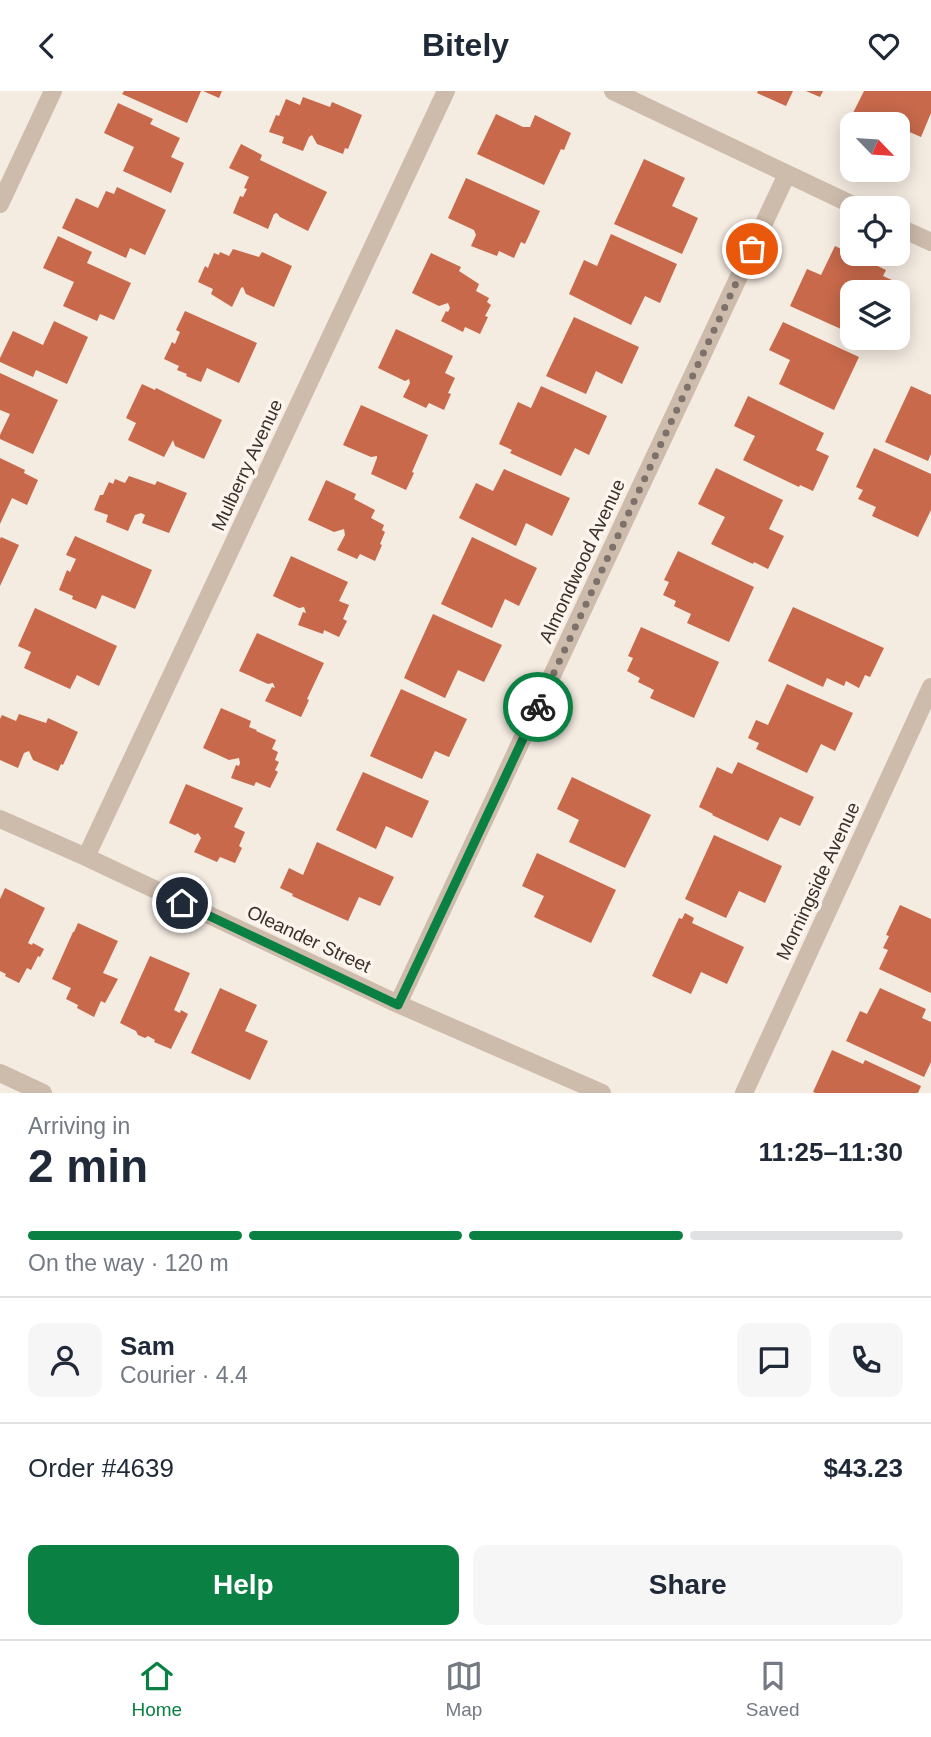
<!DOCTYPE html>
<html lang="en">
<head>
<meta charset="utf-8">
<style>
	:root { --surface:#fff; --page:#f6f6f7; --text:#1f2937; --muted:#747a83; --line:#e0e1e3; --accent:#0b8043 }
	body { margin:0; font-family:Arial,sans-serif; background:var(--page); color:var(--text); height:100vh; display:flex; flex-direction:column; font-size:26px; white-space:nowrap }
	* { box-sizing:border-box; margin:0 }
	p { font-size:23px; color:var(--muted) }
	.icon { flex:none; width:38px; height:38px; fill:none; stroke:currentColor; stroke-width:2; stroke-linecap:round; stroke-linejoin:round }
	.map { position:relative; height:1002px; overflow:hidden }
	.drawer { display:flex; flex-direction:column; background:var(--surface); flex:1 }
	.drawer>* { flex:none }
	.needle { width:46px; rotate:115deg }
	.fabs { position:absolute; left:840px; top:21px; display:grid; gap:14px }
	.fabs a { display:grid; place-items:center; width:70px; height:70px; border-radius:14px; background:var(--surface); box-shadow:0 4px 18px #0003; font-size:35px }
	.pin { position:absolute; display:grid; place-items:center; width:60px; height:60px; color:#fff; margin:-30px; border:4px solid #fff; border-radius:50%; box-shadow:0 2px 7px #0007 }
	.courier { position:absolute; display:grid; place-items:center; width:70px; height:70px; margin:-35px; border:5px solid #0b8043; border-radius:50%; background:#fff; color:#222; box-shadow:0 2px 9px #0007 }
	.headline em { font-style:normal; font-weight:800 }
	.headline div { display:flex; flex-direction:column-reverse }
	.headline { display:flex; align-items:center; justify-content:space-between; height:119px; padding:0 28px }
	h1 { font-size:46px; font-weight:800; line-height:52px }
	.bar { display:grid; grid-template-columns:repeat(4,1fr); gap:10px 7px; align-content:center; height:84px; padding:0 28px }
	.bar i { height:9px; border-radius:5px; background:var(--line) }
	.bar .on { background:var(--accent) }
	.bar p { grid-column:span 4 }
	.line { display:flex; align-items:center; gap:18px; padding:0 28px; border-top:2px solid var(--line) }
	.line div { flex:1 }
	.round { display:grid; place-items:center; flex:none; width:74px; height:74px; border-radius:14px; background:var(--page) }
	.primary-button { display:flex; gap:14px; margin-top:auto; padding:14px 28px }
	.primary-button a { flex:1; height:80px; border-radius:14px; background:var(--accent); color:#fff; font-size:28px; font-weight:800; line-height:80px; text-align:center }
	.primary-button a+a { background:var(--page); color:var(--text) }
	header { display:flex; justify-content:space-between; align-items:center; height:91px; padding:0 28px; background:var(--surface); font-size:32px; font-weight:800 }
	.tabs { display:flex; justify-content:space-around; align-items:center; height:98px; border-top:2px solid var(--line); background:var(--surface); font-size:19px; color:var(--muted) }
	.tabs a { display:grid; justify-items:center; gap:4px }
	.tabs .on { color:var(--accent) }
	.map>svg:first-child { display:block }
	.building { fill:#c8694b }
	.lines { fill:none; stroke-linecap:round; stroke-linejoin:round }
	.minor { stroke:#cdbbac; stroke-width:18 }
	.done { stroke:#7c716b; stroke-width:7; stroke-dasharray:0 12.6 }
	.route { stroke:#0b8043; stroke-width:9 }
	.labels { text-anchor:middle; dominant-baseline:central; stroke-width:7; stroke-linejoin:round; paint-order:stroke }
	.street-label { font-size:19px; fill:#3b302b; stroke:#fbf5ee }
</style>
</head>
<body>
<header><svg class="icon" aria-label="back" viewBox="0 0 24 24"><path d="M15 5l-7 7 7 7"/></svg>Bitely<svg class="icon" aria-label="heart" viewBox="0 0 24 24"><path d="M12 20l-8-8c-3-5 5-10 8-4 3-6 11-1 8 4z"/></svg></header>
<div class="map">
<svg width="931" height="1002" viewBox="0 0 931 1002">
	<rect width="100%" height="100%" fill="#f4ebe1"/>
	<path class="building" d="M124,0H201L187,32L122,3Z
		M203,0H222L219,7Z
		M758,0H793L786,15L757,2Z
		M806,0H823L820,6Z
		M864,0H931V22L921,46L898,36V33H852V46L843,42Z
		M303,6L330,16L332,11L362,24L348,58L345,57L343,63L317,53L312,44L309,46L303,60L282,52L284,46L269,41L276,24L279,25L286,8L300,14Z
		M118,12L153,28L150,33L180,47L171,66L184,72L171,102L123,80L134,56L104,42Z
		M496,23L523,36H530L535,24L571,42L564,59L561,58L544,94L477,63Z
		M241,53L262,64L260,69L327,101L308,140L280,126L277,122L274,123L268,138L233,122L240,105L243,106L247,98L244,97L249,86L229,77Z
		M644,68L685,87L672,115L698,127L682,163L614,133Z
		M466,87L540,120L525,153L521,151L514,167L499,160L497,165L471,155L476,144L474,139L448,127Z
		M117,96L166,119L145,164L130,157L126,167L62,137L76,107L98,117L106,100L114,103Z
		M611,143L677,173L660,212L645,205L631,234L569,203L584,169L597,175Z
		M58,145L92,161L87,172L131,192L114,229L100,223L97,230L63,215L74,191L43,177Z
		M835,155L886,179L883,185L894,190L888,201H852V243L790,215L807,178L821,184Z
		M233,158L259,166L262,161L292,175L274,216L246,203L243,196L241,197L232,216L211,203L213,198L198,191L205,175L208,177L214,162L219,164L220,161L229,165Z
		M431,162L461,176L459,180L479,193L476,200L489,207L487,211L491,214L485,225L488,226L480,243L465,236L463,241L441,230L446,220L448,221L450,217L448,212L439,215L412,202Z
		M185,220L257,252L239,292L207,277L201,291L186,285L187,283L177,279L179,275L164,268L172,251L175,253L180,241L176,239Z
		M574,226L639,256L622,293L596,280L586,303L546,285Z
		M54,230L88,246L67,293L36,279L33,286L0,271V267L13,240L43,254Z
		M783,231L859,266L834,319L779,293L790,269L769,259Z
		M396,238L453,265L445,282L455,287L448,302L451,303L444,319L429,312L426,317L403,306L410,292L409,288L405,290L378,277Z
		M0,282L58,309L33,363L0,348V344L10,323L0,319Z
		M142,293L155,299L156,297L222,329L204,368L175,355L173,349L164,366L128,349L136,332L126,327Z
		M541,295L607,325L589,364L575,357L561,385L510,362L512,359L499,353L518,311L531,317Z
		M911,295L931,304V363L928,370L885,351Z
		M748,305L824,342L816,359L829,365L813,400L800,394L799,396L743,369L755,345L734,335Z
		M361,314L428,344L412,381L414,382L406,399L371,383L377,367V365L371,366L343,354Z
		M874,357L931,383V419L918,446L872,425L876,416L858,408L863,399L856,396Z
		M0,367L25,379L24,382L38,389L27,414L12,407L0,433Z
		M716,377L783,409L769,438L784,445L768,478L754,471L753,473L711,453L725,426L698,413Z
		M504,378L570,407L552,445L526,432L516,455L459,427L476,392L493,400Z
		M129,385L155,394L157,390L187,402L169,442L142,432L145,424L141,422L135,424L128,440L106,431L108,424L94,419L100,404H103L109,391L113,393L115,388L125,392Z
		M326,389L356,403L354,408L375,419L371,427L384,434L382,439L385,441L380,453L382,454L375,470L360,463L357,468L337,459L345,444L344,438L334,441L308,429Z
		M75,445L152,479L135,518L102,504L96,518L72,508L73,505L59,499L67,479L70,481L76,468L66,464Z
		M1,446L19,454L0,495V448Z
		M472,446L537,477L519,515L505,508L492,537L441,513Z
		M678,460L754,496L729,551L687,532L691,523L674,515L676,510L663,504L669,491L664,489Z
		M291,465L348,491L339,510L349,514L343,528L347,530L339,546L324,539L323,543L298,534L303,521L306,522L304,516L299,517L273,505Z
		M793,516L884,557L870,586L865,584L859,597L846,590L844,595L827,587L823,596L768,570Z
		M35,517L117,555L99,595L77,584L70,598L24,577L31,561L18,555Z
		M433,523L502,554L484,591L458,579L445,607L404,587Z
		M641,536L719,571L694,627L650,607L654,599L638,591L640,587L627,580L633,567L628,565Z
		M257,542L324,572L307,608L309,609L301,626L265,610L272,596L275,597L273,592L268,593L239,580Z
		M787,593L853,622L835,660L821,653L807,682L756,658L759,652L748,647L756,629L768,634Z
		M401,598L467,628L449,666L435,660L422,688L370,665Z
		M221,617L251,630L249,636L257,639L256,640L276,649L272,658L278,661L275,669L279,671L275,679L278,681L270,697L256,691L254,695L231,687L236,674L239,675L240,672L239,667L229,669L203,657Z
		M19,623L46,632L48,627L78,641L63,674L61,673L58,680L33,669L29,660L24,662L18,677L0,669V628L2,624L16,630Z
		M738,671L814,706L800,735L780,726L768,750L712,724L713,723L699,716L717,676L732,683Z
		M363,681L429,710L412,747L386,735L376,758L336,739Z
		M572,686L651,724L625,777L569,751L579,729L557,718Z
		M186,693L243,717L234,736L245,741L239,755L242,757L235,772L220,766L217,771L194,761L201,747L198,742L195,744L169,732Z
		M714,744L782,775L765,812L739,800L726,827L685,808Z
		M317,751L394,786L380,815L359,806L348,830L292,805L293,803L280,797L289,777L303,784Z
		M537,762L616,799L591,852L534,826L544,805L522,795Z
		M5,797L45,817L28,852L32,854L33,852L44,858L40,866L38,865L31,879L27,877L19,892L5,885L6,883L0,880V808Z
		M900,814L931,828V902L879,878L888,859L883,857L889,845L886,844Z
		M685,822L694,827L692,832L744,856L727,893L701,881L691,903L652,885L679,827L682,828Z
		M78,832L118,850L103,882L118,888L105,912L101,910L94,926L77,917L78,914L66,908L71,897L52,888L73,841H74Z
		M150,865L190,882L174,919L180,922L181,919L188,923L171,958L154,951L155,949L148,945L145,947L138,944L136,940L120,932Z
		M220,897L257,914L245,940L268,950L250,989L191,962Z
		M880,897L926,918L922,927L931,931V971L924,986L846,950L860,920L867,923Z
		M832,959L863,973L865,969L921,995L918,1002H816L813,1001Z"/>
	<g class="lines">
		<path class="minor" d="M613,0L859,117
			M0,113L53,0
			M898,136L931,151
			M0,728L86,766L398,913L602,1002
			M86,766L446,0
			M398,913L787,83
			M0,982L43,1002
			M744,1002L931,596"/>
	</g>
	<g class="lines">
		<path class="done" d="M538,616L752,158"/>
		<path class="route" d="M182,812L398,914L538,616"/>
	</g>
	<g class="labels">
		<g class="street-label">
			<text transform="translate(247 374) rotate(-65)">Mulberry Avenue</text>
			<text transform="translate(582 470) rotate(-65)">Almondwood Avenue</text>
			<text transform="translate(818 790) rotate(-65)">Morningside Avenue</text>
			<text transform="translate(309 848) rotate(25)">Oleander Street</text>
		</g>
	</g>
</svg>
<div class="fabs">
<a><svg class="needle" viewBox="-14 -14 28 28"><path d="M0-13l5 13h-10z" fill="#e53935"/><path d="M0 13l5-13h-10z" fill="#747a83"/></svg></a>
<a><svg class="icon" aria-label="locate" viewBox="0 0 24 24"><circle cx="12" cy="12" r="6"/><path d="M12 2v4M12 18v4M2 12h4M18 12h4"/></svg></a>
<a><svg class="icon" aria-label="layers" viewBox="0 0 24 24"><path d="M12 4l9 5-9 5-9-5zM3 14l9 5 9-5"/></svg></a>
</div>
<div class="pin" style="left:752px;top:158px;background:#ea580c"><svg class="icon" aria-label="bag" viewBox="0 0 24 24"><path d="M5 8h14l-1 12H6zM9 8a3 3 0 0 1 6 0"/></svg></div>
<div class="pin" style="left:182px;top:812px;background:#1f2937"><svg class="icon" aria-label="home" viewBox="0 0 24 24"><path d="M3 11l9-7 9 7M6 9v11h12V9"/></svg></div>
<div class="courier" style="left:538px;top:616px"><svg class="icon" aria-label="bike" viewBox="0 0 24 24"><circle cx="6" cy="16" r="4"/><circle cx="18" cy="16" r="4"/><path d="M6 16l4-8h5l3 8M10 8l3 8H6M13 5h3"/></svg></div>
</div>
<section class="drawer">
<div class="headline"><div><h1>2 min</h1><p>Arriving in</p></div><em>11:25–11:30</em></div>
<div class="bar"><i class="on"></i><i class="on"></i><i class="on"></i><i></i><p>On the way · 120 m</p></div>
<div class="line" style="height:126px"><a class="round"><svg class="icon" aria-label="person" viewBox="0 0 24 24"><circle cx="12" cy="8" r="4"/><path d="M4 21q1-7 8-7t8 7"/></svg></a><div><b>Sam</b><p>Courier · 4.4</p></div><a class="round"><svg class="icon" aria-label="chat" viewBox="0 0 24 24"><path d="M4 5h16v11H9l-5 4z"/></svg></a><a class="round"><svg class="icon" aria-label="phone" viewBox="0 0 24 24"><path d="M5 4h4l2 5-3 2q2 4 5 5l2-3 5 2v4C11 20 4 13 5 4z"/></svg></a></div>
<div class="line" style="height:91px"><div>Order #4639</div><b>$43.23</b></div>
<div class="primary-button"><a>Help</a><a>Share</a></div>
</section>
<nav class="tabs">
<a class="on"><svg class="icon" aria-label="home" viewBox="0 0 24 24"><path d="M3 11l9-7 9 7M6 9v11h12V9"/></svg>Home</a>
<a><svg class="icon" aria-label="map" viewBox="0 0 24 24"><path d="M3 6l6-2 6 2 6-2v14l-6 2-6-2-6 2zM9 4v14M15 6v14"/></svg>Map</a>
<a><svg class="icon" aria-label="saved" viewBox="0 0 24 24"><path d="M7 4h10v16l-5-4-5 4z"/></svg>Saved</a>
</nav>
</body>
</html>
